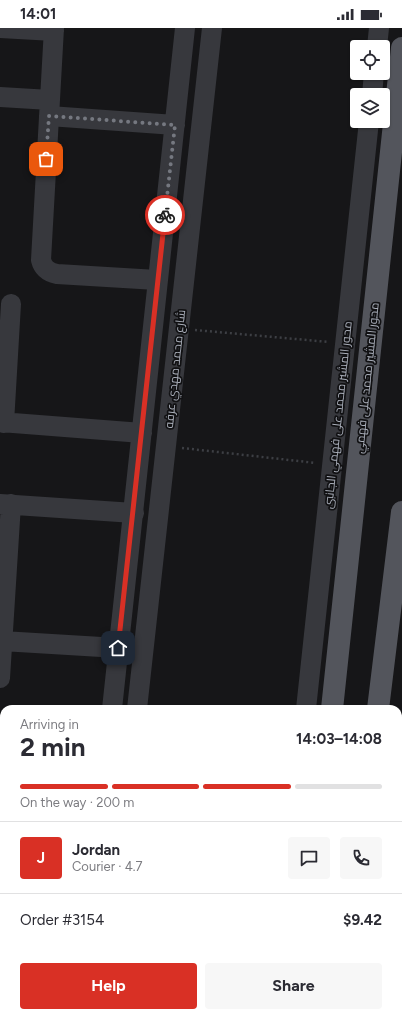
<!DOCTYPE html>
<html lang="en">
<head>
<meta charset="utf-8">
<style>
	:root { --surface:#fff; --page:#f7f7f7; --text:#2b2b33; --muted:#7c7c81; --line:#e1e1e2; --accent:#d93025 }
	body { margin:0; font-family:Figtree,Cairo,sans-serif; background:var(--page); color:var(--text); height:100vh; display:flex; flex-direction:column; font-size:15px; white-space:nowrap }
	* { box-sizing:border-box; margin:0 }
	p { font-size:13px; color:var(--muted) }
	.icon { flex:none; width:22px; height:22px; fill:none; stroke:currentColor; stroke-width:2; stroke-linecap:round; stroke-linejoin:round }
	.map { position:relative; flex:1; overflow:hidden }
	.sheet { position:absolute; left:0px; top:677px; width:402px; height:312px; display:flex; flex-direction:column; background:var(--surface); border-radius:12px 12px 0 0; box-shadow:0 1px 3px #0004 }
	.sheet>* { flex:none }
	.buttons { position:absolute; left:350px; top:12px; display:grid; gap:8px }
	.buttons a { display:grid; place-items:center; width:40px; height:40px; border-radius:4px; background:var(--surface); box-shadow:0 1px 3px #0004; font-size:20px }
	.pin { position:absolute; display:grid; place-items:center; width:34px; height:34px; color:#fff; margin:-17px; border-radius:8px; box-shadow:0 2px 6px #0006 }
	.courier { position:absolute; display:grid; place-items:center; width:40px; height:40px; margin:-20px; border:3px solid #d93025; border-radius:50%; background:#fff; color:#222; box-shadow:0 1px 5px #0007 }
	.headline em { font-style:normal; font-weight:700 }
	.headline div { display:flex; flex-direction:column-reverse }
	.headline { display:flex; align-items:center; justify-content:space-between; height:68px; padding:0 20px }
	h1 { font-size:26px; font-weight:700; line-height:30px }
	.bar { display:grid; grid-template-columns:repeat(4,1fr); gap:6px 4px; align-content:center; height:48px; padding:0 20px }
	.bar i { height:5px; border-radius:3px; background:var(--line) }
	.bar .selected { background:var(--accent) }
	.bar p { grid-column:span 4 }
	.line { display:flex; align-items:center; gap:10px; padding:0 20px; border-top:1px solid var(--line) }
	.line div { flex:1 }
	.round { display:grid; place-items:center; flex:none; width:42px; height:42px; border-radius:4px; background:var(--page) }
	.button { display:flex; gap:8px; margin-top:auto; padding:8px 20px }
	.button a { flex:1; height:46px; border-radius:4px; background:var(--accent); color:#fff; font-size:16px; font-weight:700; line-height:46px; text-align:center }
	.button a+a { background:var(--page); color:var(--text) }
	.status { display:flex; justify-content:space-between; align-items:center; height:28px; padding:0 20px; background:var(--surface); direction:ltr }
	.status svg { height:11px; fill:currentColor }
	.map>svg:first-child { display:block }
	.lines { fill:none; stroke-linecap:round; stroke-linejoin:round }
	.path { stroke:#3d3f44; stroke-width:2.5; stroke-dasharray:2 3; stroke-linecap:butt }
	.minor { stroke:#37383d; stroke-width:20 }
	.major { stroke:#53555c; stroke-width:22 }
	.done { stroke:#757880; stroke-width:4; stroke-dasharray:0 7.2 }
	.route { stroke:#d93025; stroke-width:5 }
	.labels { text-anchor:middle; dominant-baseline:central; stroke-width:3.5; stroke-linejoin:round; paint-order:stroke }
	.street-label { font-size:12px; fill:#a8adb8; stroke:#111113 }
</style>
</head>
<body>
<div class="status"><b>14:01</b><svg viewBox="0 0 49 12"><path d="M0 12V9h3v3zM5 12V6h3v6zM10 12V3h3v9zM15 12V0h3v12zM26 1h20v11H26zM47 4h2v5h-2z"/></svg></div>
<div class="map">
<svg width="402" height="989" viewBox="0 0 402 989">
	<rect width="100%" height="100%" fill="#161618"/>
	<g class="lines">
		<path class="path" d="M195,302L329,314
			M182,420L316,435"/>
		<path class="minor" d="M0,0L54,3
			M54,0L41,232C43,240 48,244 57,246L157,252
			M377,19L379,0
			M372,67L374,45
			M0,69L50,72
			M49,88L175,97
			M0,394L142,405
			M4,395L11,276
			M0,476L134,485
			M2,613L118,620
			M0,650L11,476
			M112,681L185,0
			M137,681L212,0
			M306,681L369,93
			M0,787H4
			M0,810H4
			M0,900H4
			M0,984L4,983
			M80,989L81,985
			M107,989V985
			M274,989V985"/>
		<path class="major" d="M332,681L402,20
			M378,681L402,484
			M300,989L301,985
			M341,989V985"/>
	</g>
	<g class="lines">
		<path class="done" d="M46,131L49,88L175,97L165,187"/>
		<path class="route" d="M118,620L165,187"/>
	</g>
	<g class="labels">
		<g class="street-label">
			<text transform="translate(175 341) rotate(-84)">شارع محمد مهدي عرفه</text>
			<text transform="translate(367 350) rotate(-84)">محور المشير محمد على فهمي</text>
			<text transform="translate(338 387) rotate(-84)">محور المشير محمد على فهمي الجانبى</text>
		</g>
	</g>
</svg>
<div class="buttons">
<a><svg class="icon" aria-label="locate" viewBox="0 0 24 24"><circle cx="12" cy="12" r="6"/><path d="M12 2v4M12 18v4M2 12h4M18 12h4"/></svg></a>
<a><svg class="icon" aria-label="layers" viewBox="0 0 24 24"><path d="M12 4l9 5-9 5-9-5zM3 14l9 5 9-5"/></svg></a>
</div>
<div class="pin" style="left:46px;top:131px;background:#ea580c"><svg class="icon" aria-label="bag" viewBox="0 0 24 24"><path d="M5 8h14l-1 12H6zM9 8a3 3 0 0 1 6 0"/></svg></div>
<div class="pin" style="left:118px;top:620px;background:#1f2937"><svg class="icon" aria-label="home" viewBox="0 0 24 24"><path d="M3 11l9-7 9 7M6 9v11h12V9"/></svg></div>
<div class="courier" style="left:165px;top:187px"><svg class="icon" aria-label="bike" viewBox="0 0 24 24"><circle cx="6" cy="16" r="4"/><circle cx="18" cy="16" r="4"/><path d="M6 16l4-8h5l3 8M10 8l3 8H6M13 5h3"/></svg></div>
<section class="sheet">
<div class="headline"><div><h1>2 min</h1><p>Arriving in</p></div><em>14:03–14:08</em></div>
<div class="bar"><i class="selected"></i><i class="selected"></i><i class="selected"></i><i></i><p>On the way · 200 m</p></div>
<div class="line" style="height:72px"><b class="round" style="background:var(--accent);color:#fff">J</b><div><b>Jordan</b><p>Courier · 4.7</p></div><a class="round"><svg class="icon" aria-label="chat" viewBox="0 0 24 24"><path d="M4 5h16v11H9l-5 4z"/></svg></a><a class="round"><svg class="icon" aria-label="phone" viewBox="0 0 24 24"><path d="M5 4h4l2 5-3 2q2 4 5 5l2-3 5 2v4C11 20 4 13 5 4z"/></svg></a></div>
<div class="line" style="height:52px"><div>Order #3154</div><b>$9.42</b></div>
<div class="button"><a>Help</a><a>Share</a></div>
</section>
</div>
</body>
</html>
